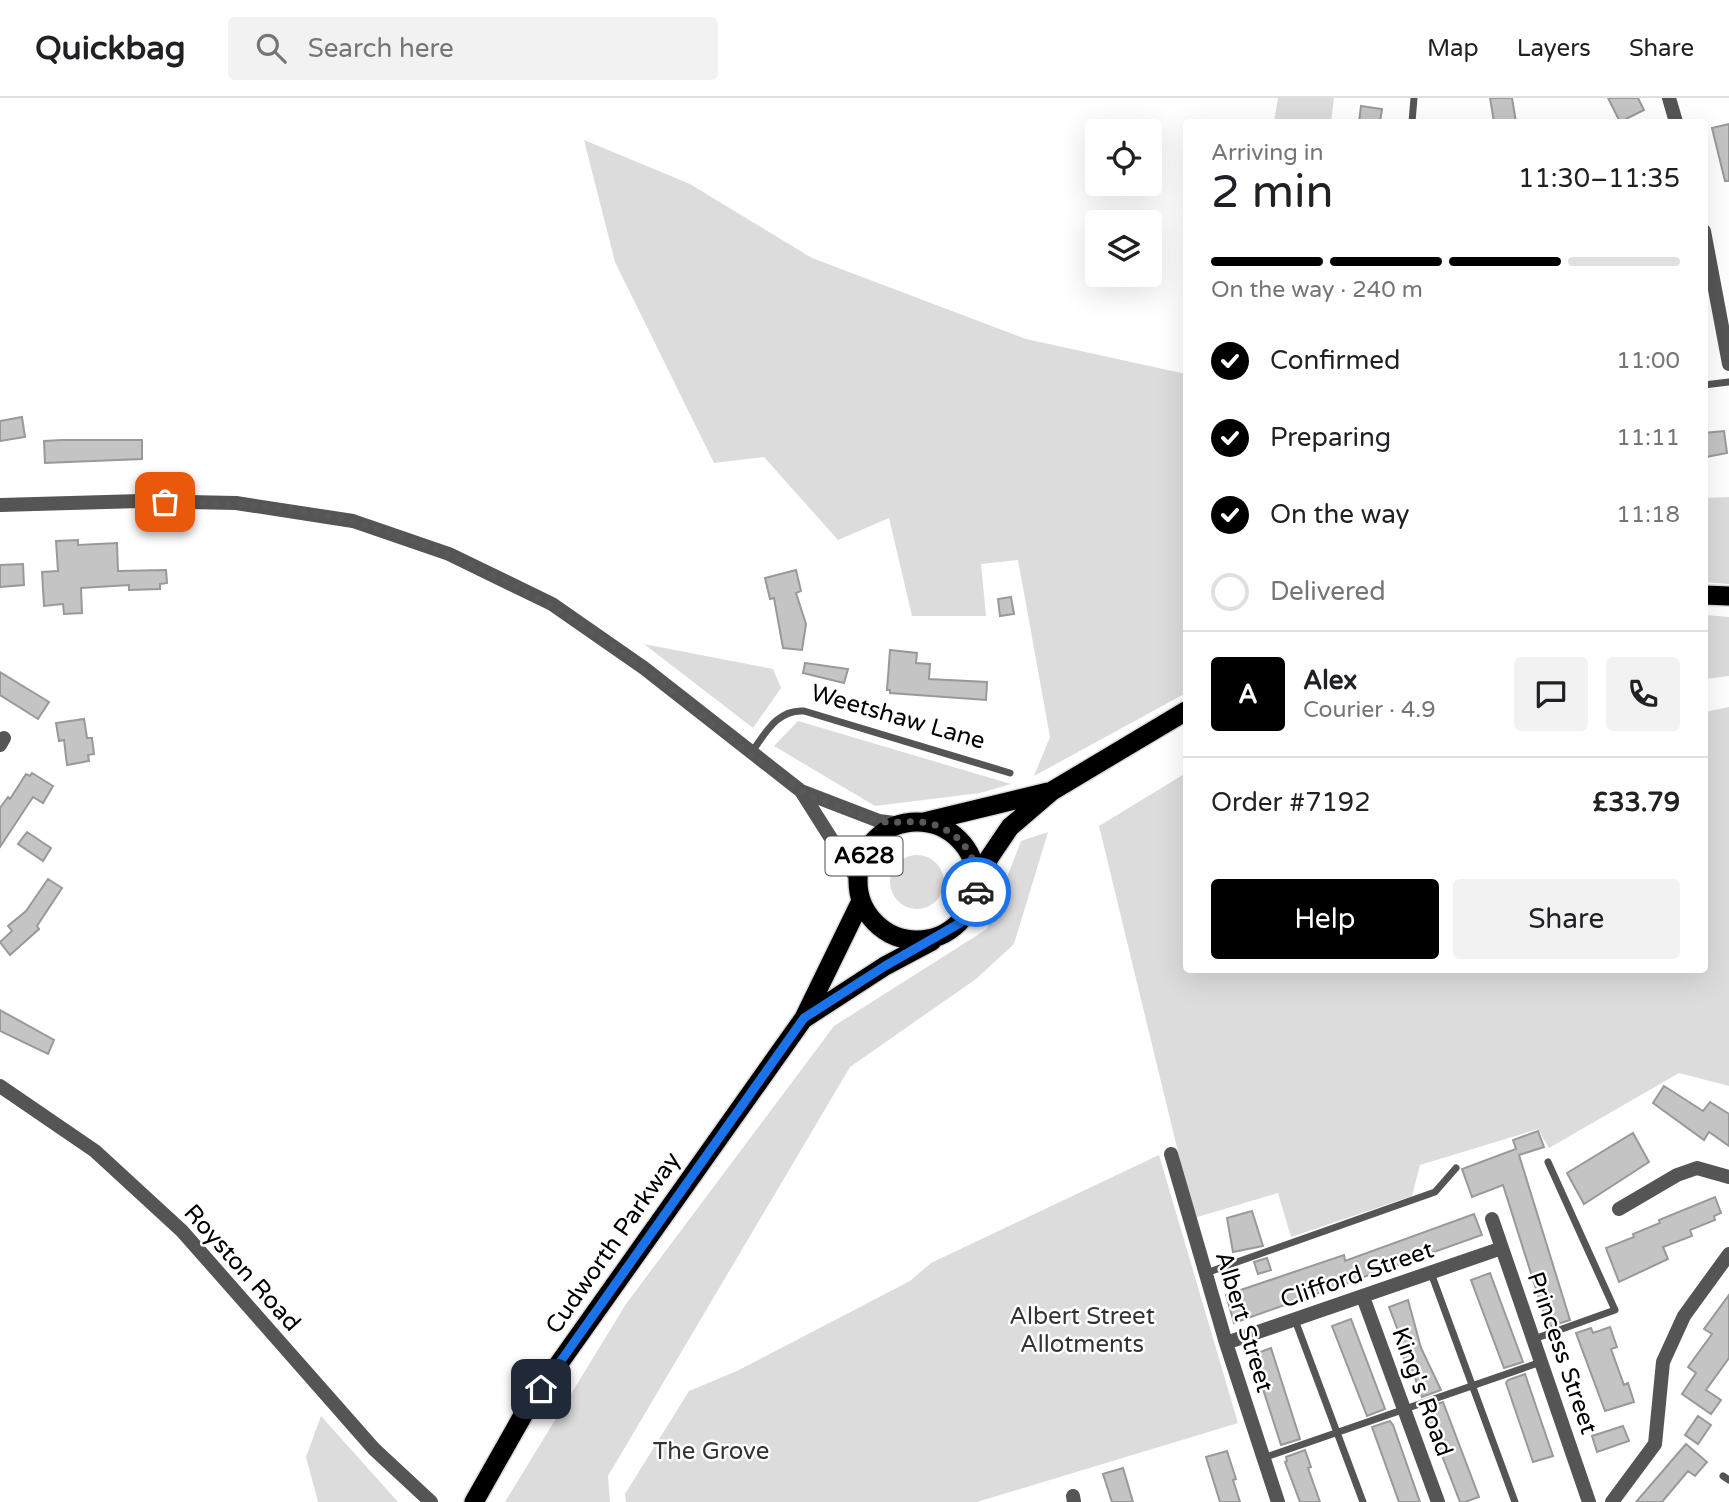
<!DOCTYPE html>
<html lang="en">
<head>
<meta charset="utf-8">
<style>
	:root { --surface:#fff; --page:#f2f2f2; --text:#202124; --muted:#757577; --line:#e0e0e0; --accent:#000 }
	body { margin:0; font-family:"Varela Round",sans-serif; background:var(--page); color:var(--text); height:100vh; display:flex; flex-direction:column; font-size:26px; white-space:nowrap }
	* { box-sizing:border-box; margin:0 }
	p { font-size:23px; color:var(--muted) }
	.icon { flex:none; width:38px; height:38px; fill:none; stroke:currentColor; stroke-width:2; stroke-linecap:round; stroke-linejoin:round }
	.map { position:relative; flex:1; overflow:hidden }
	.drawer { position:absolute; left:1183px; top:21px; width:525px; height:854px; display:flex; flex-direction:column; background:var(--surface); border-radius:7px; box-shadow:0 7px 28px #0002 }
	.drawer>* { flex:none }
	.fabs { position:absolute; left:1085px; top:21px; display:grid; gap:14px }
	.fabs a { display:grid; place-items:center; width:77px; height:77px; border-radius:7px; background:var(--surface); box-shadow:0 7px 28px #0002; font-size:35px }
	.pin { position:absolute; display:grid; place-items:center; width:60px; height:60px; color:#fff; margin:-30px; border-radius:14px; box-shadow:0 4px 10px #0006 }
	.courier { position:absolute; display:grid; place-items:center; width:70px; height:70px; margin:-35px; border:5px solid #1a73e8; border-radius:50%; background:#fff; color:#222; box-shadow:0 2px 9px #0007 }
	.head em { font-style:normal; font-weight:600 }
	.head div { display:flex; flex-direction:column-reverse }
	.head { display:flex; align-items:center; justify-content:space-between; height:119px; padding:0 28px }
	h1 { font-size:46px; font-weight:600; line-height:52px }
	.bar { display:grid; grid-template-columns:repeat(4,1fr); gap:10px 7px; align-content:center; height:84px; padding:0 28px }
	.bar i { height:9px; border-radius:5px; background:var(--line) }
	.bar .on { background:var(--accent) }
	.bar p { grid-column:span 4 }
	.line { display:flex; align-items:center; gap:18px; padding:0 28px; border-top:2px solid var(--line) }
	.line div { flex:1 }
	.round { display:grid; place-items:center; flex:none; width:74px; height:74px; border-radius:7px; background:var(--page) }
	ol { padding:0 28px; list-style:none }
	li { display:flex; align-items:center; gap:21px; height:77px }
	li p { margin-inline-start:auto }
	li .icon { padding:7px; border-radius:50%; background:var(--accent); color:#fff; stroke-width:4 }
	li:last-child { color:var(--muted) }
	li i { width:38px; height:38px; border:4px solid var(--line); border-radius:50% }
	.primary-button { display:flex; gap:14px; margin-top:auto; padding:14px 28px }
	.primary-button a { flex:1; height:80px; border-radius:7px; background:var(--accent); color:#fff; font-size:28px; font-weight:600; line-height:80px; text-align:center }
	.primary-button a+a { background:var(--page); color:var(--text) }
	header { display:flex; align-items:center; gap:42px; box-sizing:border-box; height:98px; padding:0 35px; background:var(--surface); border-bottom:2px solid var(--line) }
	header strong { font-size:33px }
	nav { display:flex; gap:38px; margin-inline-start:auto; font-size:24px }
	.search { width:490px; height:63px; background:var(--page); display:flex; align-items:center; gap:18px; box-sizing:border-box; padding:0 24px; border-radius:7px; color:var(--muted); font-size:26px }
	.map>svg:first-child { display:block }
	.green { fill:#dcdcdc }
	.building { fill:#c4c4c4; stroke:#999; stroke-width:2 }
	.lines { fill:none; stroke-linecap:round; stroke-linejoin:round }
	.trunk-casing { stroke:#dbdbdb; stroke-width:22 }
	.service { stroke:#555; stroke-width:7 }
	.minor { stroke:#555; stroke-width:14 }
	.tertiary { stroke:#555; stroke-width:14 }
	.trunk { stroke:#000; stroke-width:19 }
	.done { stroke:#595959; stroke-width:7; stroke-dasharray:0 12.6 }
	.route { stroke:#1a73e8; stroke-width:9 }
	.labels { text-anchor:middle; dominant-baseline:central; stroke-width:5; stroke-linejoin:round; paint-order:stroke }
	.shield { fill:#fff; stroke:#4c4c4c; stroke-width:2 }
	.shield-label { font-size:23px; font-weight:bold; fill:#000 }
	.street-label { font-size:24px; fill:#000; stroke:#fff }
	.park-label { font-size:24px; fill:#333; stroke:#fff }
</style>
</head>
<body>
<header>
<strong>Quickbag</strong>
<div class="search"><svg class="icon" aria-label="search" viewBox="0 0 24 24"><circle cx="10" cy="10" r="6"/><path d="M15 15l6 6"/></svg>Search here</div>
<nav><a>Map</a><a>Layers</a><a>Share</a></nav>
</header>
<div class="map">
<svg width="1729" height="1404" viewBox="0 0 1729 1404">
	<rect width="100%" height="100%" fill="#fff"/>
	<path class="green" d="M1278,0H1334L1331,24H1274Z
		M584,42L690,86L812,160L1026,241L1186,276V595L1034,678L1050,639L1018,462L981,466L986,518H912L889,420L838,442L764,359L714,365L615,164Z
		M1729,399V486L1705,484V400Z
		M1705,517L1729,519V578L1705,581Z
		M644,546L773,571L781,590L753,630Z
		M1729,609V988L1679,975L1549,1050L1538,1031L1420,1067L1412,1098L1291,1139L1278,1095L1194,1120L1099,728L1186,675V872H1704L1705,614Z
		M798,623L1011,686L980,695L875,708L774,648Z
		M1048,734L1014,846L976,881L850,969L608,1378L610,1404H505L626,1206L834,928L987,831L1021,743Z
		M890 784a27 27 0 1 1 54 0a27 27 0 1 1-54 0Z
		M1159,1057L1238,1325L977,1404H626L625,1396L689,1293L737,1273L910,1183L931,1165Z
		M321,1318L398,1404H318L306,1359Z"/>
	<path class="building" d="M1490,0H1512L1516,24H1494Z
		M1608,0H1638L1644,12L1620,24Z
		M1361,8L1382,11L1380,24H1359Z
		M1729,26V83H1725L1712,30Z
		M22,319L25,339L0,343V323Z
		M1724,333L1727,355L1706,359L1704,335Z
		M62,342H142V361L45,365L44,343Z
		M78,442V447L117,445L118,473L166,472L167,485L160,486V491L129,492V487L81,490L82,515L64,516L63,506L44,508L42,474L58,473L56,443Z
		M23,466L24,487L0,489V467Z
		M796,472L801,493L796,495L806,526L802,552L783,550L774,500L770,501L765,480Z
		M1011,499L1014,516L1000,518L998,501Z
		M890,552L917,555L916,565L930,566L929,581L987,584L986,602L890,595V592H887Z
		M805,565L848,571L844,585L803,575Z
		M0,574L49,604L38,621L0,597Z
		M84,621L87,640H92L94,656L88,657L89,663L67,667L64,642L59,643L56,625Z
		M32,675L53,688L43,705L33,699L0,749V710L8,699L10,701L26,676L30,678Z
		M27,734L51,750L43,763L18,746Z
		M48,781L62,790L37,828L39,831L10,857L0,844L12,833L8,828L26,813Z
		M0,912L54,942L48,956L0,933Z
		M1664,988L1703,1013L1710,1004L1729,1016V1048L1709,1034L1704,1042L1653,1005Z
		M1538,1033L1544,1049L1519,1057L1570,1222L1548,1229L1503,1087L1472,1099L1462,1071L1516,1051L1513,1042Z
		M1633,1035L1649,1064L1584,1106L1567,1075Z
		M1715,1099L1721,1115L1714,1118L1715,1122L1690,1132L1692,1138L1663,1149L1668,1161L1619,1184L1606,1150L1634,1139L1633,1136L1660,1125L1659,1122Z
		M1252,1113L1263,1148L1233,1154L1227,1120Z
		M1474,1116L1482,1137L1234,1225L1226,1197L1344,1157L1345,1163Z
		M1267,1160L1271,1172L1258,1176L1254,1164Z
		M1490,1175L1523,1264L1504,1270L1471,1182Z
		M1729,1197V1260L1706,1292L1721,1302L1711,1316L1682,1296L1696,1275L1688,1269L1712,1236L1704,1231Z
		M1408,1202L1421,1250L1441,1292L1422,1299L1411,1269L1407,1270L1398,1244L1402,1243L1389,1209Z
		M1351,1221L1385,1311L1367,1318L1332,1228Z
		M1610,1229L1617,1249L1611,1251L1624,1287L1628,1285L1634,1304L1605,1313L1576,1235L1591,1230L1593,1235Z
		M1271,1250L1300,1341L1281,1347L1252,1257Z
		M1525,1276L1553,1358L1533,1364L1506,1285L1508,1282Z
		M1443,1304L1479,1399L1465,1404H1460L1426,1316V1310Z
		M1698,1318L1711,1327L1698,1346L1685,1337Z
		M1390,1323L1393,1327L1420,1404H1399L1372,1329Z
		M1623,1328L1629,1343L1597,1354L1592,1338Z
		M1686,1346L1707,1364L1695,1378L1688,1373L1662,1404H1636Z
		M1305,1352L1311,1369L1308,1370L1320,1404H1300L1285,1364L1287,1363L1286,1359Z
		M1227,1353L1236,1381L1233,1382L1240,1404H1220L1206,1359Z
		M1123,1370L1133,1404H1112L1103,1376Z"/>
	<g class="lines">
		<g class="trunk-casing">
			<path id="trunk" d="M1704,497L1729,498
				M858 783a59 59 0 1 1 118 0a59 59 0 1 1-118 0Z
				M924,724L1048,694
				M978,788L989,760L1010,729L1052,693L1186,613
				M805,920L885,868L932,843
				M474,1404L526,1312L804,920L861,803"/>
		</g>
		<path class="service" d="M1412,24L1414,0
			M1704,287L1729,284
			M751,655C765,636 777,611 804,613L1010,675
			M1206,1175L1435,1094L1456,1070
			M1431,1175L1515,1404
			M1295,1222L1363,1404
			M1534,1241L1615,1212L1548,1064
			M1263,1360L1541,1264
			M1723,1378L1729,1382"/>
		<path class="minor" d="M1669,0L1676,24
			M1704,133L1729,266
			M0,647L4,640
			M0,988L95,1053L182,1133L374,1351L431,1404
			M1171,1056L1226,1245L1278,1404
			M1619,1111L1677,1077L1697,1070L1729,1079
			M1492,1121L1589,1404
			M1363,1199L1438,1404
			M1226,1245L1502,1150
			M1073,1398L1074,1404
			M1612,1404L1655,1346L1663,1264L1684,1218L1729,1156"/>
		<path class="tertiary" d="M0,407L141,403L236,405L353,423L449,456L552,506L644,570L801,693L879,723L901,726
			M801,693L858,783"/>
		<use href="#trunk" class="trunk"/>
	</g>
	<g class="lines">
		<path class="done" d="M165,404C227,405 293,407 354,424C459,452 559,505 645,571C697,610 744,657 800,691C819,703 856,717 879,723C893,726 906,723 921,724C955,727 983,759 976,794"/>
		<path class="route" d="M541,1291L804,920L885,868L960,825L971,809L976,794"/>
	</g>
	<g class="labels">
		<rect class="shield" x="825.5" y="738.5" width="77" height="39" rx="5"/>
		<g class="shield-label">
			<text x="864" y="758">A628</text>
		</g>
		<g class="street-label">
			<text transform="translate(898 619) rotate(16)">Weetshaw Lane</text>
			<text transform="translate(613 1145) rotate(-55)">Cudworth Parkway</text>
			<text transform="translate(242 1170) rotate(48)">Royston Road</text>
			<text transform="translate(1357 1177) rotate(-19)">Clifford Street</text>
			<text transform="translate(1244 1224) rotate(73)">Albert Street</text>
			<text transform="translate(1562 1255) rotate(71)">Princess Street</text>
			<text transform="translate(1422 1294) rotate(70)">King's Road</text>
		</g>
		<g class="park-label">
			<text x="1082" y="1218">Albert Street<tspan x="1082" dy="28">Allotments</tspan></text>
			<text x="711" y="1353">The Grove</text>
		</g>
	</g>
</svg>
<div class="fabs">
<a><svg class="icon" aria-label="locate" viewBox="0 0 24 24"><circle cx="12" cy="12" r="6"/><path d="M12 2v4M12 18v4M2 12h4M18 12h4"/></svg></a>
<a><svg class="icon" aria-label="layers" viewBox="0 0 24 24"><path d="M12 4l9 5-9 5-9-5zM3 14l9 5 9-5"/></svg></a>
</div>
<div class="pin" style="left:165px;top:404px;background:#ea580c"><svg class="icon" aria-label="bag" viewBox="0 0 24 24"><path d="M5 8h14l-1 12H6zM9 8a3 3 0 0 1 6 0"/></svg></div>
<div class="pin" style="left:541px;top:1291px;background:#1f2937"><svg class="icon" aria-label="home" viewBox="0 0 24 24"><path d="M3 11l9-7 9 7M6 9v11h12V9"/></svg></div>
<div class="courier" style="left:976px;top:794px"><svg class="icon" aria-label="car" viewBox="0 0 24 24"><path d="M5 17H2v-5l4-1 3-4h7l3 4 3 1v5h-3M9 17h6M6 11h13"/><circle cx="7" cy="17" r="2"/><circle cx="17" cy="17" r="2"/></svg></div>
<section class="drawer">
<div class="head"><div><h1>2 min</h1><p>Arriving in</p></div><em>11:30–11:35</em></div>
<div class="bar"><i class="on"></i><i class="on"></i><i class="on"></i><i></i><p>On the way · 240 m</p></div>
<ol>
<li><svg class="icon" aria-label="check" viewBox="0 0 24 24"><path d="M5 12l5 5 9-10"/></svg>Confirmed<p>11:00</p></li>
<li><svg class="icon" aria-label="check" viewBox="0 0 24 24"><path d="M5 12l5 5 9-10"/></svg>Preparing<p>11:11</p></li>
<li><svg class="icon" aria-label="check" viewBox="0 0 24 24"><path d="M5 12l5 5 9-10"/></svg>On the way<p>11:18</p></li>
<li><i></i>Delivered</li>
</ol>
<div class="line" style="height:126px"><b class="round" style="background:var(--accent);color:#fff">A</b><div><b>Alex</b><p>Courier · 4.9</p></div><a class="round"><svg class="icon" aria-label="chat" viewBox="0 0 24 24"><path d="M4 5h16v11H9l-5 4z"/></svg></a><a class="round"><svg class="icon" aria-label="phone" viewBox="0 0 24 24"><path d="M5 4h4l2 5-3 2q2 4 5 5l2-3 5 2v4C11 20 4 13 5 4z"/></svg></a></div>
<div class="line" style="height:91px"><div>Order #7192</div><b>£33.79</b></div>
<div class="primary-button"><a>Help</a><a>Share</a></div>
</section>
</div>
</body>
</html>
